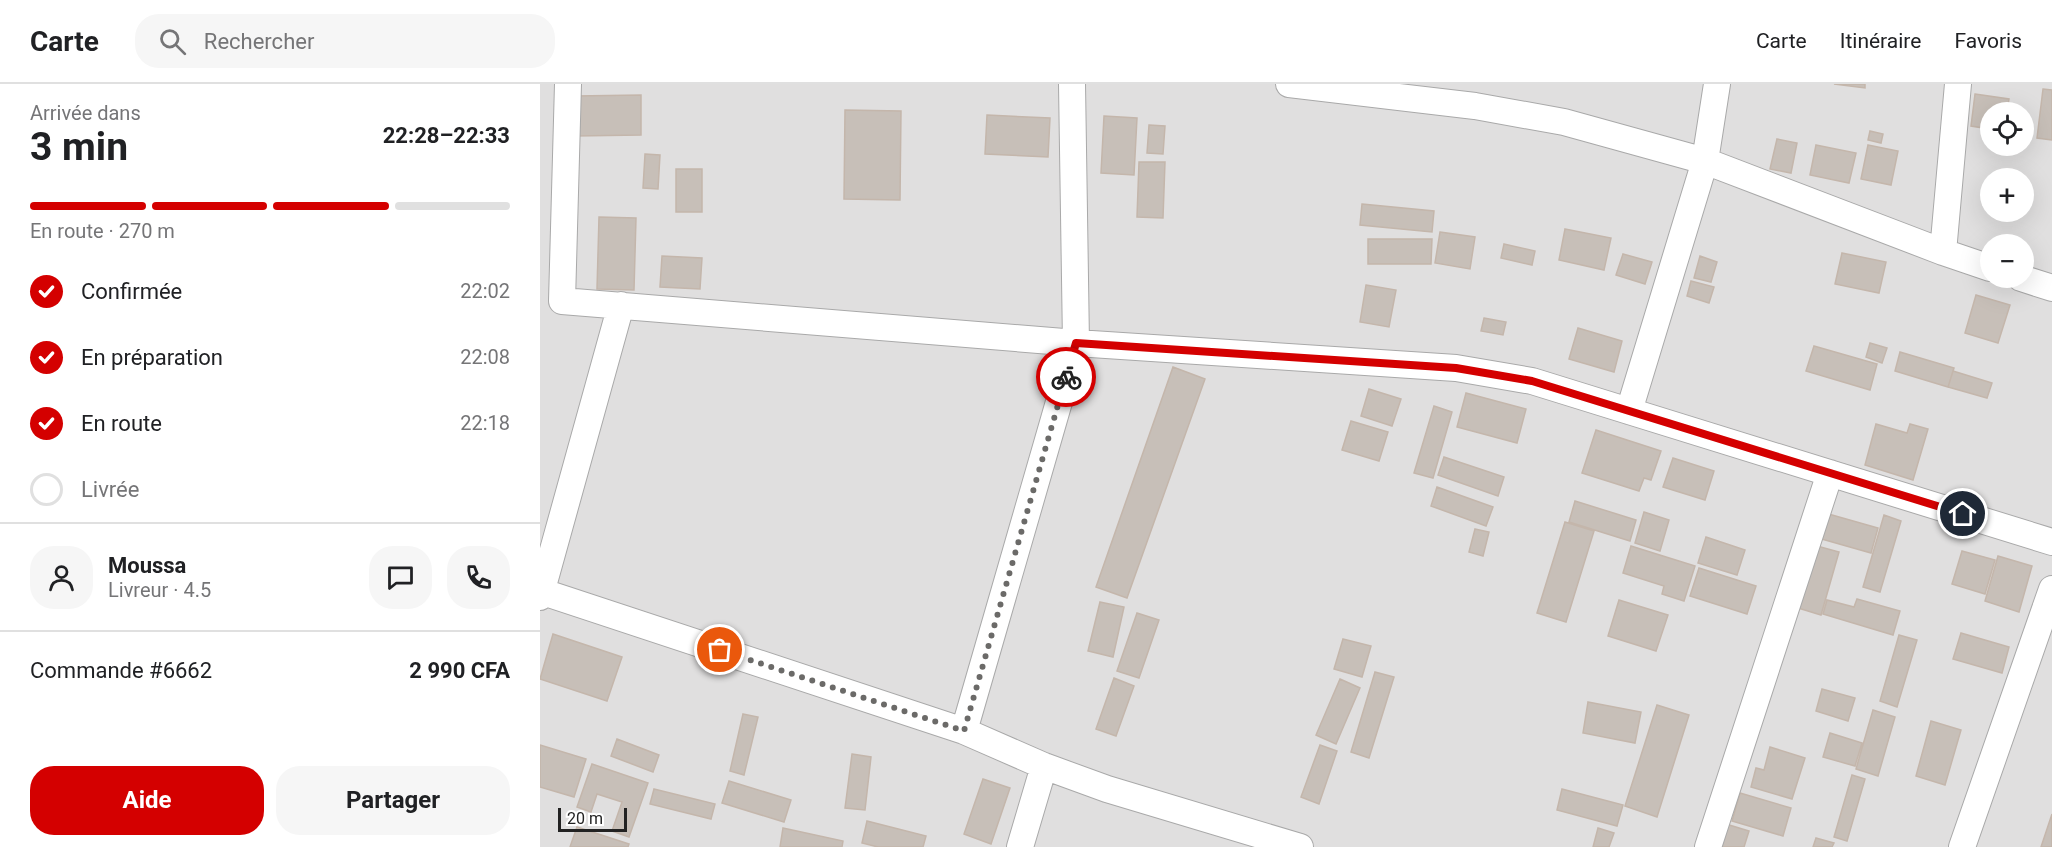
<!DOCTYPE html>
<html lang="fr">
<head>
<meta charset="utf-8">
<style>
	:root { --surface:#fff; --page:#f6f6f6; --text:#202124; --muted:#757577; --line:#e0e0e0; --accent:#d40000 }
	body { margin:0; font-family:Roboto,sans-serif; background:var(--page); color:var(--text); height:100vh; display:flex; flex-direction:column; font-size:22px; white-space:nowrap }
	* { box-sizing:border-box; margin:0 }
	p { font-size:20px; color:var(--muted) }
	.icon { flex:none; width:33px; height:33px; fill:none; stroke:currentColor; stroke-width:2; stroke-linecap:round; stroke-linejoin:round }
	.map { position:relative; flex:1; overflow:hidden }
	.panel { display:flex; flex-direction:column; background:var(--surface); width:540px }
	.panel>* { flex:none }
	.tools { position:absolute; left:1440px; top:18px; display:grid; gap:12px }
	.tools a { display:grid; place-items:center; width:54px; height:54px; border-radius:50%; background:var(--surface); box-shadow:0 6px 24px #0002; font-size:30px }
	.scale { position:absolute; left:18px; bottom:15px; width:69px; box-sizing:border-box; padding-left:6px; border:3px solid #222; border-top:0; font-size:16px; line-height:21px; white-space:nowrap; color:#222; -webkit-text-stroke:4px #fff; paint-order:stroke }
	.pin { position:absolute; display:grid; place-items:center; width:51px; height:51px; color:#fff; margin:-26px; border:3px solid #fff; border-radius:50%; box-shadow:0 2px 6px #0007 }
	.courier { position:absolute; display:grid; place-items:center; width:60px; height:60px; margin:-30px; border:4px solid #d40000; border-radius:50%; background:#fff; color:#222; box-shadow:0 2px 8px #0007 }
	.summary em { font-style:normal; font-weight:700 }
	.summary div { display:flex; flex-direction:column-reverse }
	.summary { display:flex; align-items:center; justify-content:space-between; height:102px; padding:0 30px }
	h1 { font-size:39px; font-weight:700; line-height:45px }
	.bar { display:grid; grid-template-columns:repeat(4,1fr); gap:9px 6px; align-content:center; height:72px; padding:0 30px }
	.bar i { height:8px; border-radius:4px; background:var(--line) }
	.bar .current { background:var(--accent) }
	.bar p { grid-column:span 4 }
	.line { display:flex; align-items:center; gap:15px; padding:0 30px; border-top:2px solid var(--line) }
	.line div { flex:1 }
	.round { display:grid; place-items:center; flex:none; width:63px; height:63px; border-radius:24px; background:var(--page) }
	ol { padding:0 30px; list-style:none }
	li { display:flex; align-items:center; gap:18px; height:66px }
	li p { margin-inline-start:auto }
	li .icon { padding:6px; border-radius:50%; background:var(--accent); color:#fff; stroke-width:4 }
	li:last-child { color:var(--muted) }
	li i { width:33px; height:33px; border:3px solid var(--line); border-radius:50% }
	.cta { display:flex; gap:12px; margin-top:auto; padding:12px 30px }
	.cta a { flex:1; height:69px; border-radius:24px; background:var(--accent); color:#fff; font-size:24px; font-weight:700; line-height:69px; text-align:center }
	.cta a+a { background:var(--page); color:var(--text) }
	header { display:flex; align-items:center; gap:36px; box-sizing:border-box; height:84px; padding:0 30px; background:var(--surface); border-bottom:2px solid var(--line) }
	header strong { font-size:28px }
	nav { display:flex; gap:33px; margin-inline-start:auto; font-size:21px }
	.search { width:420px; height:54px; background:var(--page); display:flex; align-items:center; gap:15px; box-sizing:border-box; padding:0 21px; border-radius:24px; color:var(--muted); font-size:22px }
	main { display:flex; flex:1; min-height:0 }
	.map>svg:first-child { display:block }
	.residential { fill:#e0dfdf; fill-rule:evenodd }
	.building { fill:#c7bfb8; stroke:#c4b6ab; stroke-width:1.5 }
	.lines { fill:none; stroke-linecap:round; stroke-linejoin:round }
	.street-casing { stroke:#a9a9a9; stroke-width:28 }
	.street { stroke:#fff; stroke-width:26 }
	.done { stroke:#6b6a68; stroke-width:6; stroke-dasharray:0 10.8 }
	.route { stroke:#d40000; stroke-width:8 }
</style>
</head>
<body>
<header>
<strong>Carte</strong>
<div class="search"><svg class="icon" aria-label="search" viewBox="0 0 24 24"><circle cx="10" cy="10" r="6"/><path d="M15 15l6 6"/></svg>Rechercher</div>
<nav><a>Carte</a><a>Itinéraire</a><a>Favoris</a></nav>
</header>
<main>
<section class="panel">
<div class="summary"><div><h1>3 min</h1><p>Arrivée dans</p></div><em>22:28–22:33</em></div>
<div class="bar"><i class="current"></i><i class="current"></i><i class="current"></i><i></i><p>En route · 270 m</p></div>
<ol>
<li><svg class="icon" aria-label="check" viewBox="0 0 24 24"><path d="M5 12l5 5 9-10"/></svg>Confirmée<p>22:02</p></li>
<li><svg class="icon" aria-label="check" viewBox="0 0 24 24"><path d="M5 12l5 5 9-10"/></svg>En préparation<p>22:08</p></li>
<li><svg class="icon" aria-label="check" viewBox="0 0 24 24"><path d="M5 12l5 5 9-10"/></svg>En route<p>22:18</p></li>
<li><i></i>Livrée</li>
</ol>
<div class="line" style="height:108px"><a class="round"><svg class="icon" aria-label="person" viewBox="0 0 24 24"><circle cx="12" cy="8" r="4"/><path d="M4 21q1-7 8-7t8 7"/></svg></a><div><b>Moussa</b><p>Livreur · 4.5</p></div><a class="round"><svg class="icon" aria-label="chat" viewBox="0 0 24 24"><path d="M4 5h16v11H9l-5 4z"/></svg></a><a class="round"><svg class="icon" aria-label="phone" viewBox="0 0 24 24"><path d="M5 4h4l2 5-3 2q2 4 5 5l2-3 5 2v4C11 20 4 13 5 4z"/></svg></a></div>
<div class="line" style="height:78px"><div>Commande #6662</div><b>2 990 CFA</b></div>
<div class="cta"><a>Aide</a><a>Partager</a></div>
</section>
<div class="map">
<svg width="1512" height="763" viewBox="0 0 1512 763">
	<rect width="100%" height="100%" fill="#f2efe9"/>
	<path class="residential" d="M0,0H1512V763H0ZM1450,28H1484V62H1450ZM1450,94H1484V128H1450ZM1450,160H1484V194H1450Z"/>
	<path class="building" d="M1294,0H1325V4Z
		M1503,5L1512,6V56L1497,54Z
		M1435,10L1469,15L1467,28H1450V45L1431,42Z
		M101,11V51L35,52V12Z
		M305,26L361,27L360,116L304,115Z
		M447,31L510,34L508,73L445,70Z
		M564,32L597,34L594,91L561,89Z
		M609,41L625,42L623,70L607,69Z
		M1330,47L1343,50L1341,59L1328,56Z
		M1237,55L1257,59L1251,89L1230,85Z
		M1276,61L1316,69L1309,99L1270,91Z
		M1328,61L1358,67L1351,101L1321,95Z
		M105,70L120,71L118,105L103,104Z
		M599,78H625L623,134L597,133Z
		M136,85H162V128H136Z
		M822,120L894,127L892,148L820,141Z
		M59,133L96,134L94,206L57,205Z
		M1025,145L1071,154L1064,186L1019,176Z
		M900,148L935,153L930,185L895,179Z
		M828,155H892L891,180H828Z
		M964,160L995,167L992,181L961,174Z
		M1302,169L1346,178L1339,209L1295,200Z
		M1083,170L1112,178L1105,200L1076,191Z
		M122,172L162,174L160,205L120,203Z
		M1160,172L1177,178L1171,198L1154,194Z
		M1151,197L1174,203L1169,219L1147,212Z
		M826,201L856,206L849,243L820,238Z
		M1436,211L1470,221L1458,259L1425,249Z
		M944,234L966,238L963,251L941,247Z
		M1038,244L1082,257L1074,288L1029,275Z
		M1330,259L1347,264L1342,279L1326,273Z
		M1274,262L1337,280L1330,306L1266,287Z
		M1360,268L1414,284L1408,303L1355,287Z
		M633,283L665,295L587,514L556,503Z
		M1413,287L1452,299L1447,314L1408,303Z
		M829,305L861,315L852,342L821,332Z
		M926,309L986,325L977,359L917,343Z
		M894,322L912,328L893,394L874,389Z
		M811,337L848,348L839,377L802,366Z
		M1336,340L1367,349L1370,340L1388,345L1373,396L1325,381Z
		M1056,346L1121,367L1111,396L1104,394L1099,407L1042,389Z
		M904,373L964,393L958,412L898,391Z
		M1133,374L1174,387L1165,416L1123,403Z
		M897,403L953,423L946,442L891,422Z
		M1035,417L1096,436L1090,457L1029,438Z
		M1104,428L1129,436L1120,467L1095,459Z
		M1285,429L1338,444L1331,469L1278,454Z
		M1344,431L1361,437L1340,508L1323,503Z
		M1025,438L1054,447L1026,538L997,529Z
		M935,445L949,448L943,472L929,468Z
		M1166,453L1205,466L1197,491L1158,479Z
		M1091,462L1155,482L1144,517L1122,510L1124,502L1083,489Z
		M1277,462L1299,468L1281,531L1258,524Z
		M1422,467L1455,476L1445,510L1412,500Z
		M1458,472L1492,482L1479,528L1445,517Z
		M1159,484L1216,502L1207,530L1150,512Z
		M1317,515L1360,527L1353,551L1283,530L1287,516L1314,523Z
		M1079,516L1128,531L1116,567L1068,552Z
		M560,518L584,523L573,573L548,567Z
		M597,529L619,536L599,594L577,587Z
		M1421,549L1469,563L1462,589L1413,575Z
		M13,550L82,573L67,617L0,595Z
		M1359,551L1377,556L1357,623L1340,617Z
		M803,555L831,562L822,593L794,585Z
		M835,588L854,593L829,674L811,668Z
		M574,594L594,602L576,652L556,645Z
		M800,595L820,604L796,660L776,651Z
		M1282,605L1315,614L1308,637L1276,627Z
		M1048,618L1101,628L1095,659L1043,649Z
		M1117,621L1149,631L1117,733L1085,722Z
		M1333,626L1355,633L1338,692L1316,685Z
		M203,630L218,633L204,691L190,687Z
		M1391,637L1421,646L1405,701L1376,692Z
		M1290,649L1322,659L1315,682L1283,673Z
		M77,655L119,671L113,688L71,672Z
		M0,661L46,675L34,713L0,703Z
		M780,661L797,667L779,720L761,713Z
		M1230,663L1265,674L1252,715L1211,703L1216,684L1224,686Z
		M312,670L331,673L325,726L305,724Z
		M52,680L108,699L89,753L72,747L82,718L57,710L51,728L37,723Z
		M1312,691L1325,695L1307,757L1294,753Z
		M443,695L470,704L451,760L424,750Z
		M189,697L251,716L244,738L182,719Z
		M114,705L175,720L171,735L110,720Z
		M1022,705L1083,721L1077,742L1017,726Z
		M1200,709L1251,724L1243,752L1192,737Z
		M1512,730V763H1501Z
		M327,737L386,752L383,763H338L322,759Z
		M1186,740L1209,747L1204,763H1180Z
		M37,743L89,760L88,763H30Z
		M243,744L303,757L302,763H240Z
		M1058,744L1074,749L1069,763H1053Z
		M1276,754L1294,759L1292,763H1273Z"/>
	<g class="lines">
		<g class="street-casing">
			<path id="street" d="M28,0L22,217L536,259L916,284L992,297L1512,458
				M749,0L935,22L1024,38L1165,77L1403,168L1450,184
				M1403,168L1418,0
				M1481,194L1512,204
				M1089,327L1165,77L1177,0
				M0,507L424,647L504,682L567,705L760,763
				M0,513L81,221
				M424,647L536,259L532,0
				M480,763L504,682
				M1168,763L1290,389
				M1422,763L1512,505"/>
		</g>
		<use href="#street" class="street"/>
	</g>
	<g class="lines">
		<path class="done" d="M180,566L424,647L526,293"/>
		<path class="route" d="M526,293L536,259L916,284L992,297L1423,430"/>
	</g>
</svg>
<div class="tools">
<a><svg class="icon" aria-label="locate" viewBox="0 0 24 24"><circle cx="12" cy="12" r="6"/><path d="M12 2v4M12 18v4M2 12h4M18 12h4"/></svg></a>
<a>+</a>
<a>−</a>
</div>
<div class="scale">20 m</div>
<div class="pin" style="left:180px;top:566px;background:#ea580c"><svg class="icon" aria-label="bag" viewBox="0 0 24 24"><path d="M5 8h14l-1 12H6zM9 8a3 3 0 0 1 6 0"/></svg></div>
<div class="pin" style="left:1423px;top:430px;background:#1f2937"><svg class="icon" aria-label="home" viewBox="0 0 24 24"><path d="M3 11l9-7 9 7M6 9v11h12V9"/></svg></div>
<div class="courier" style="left:526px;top:293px"><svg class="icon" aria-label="bike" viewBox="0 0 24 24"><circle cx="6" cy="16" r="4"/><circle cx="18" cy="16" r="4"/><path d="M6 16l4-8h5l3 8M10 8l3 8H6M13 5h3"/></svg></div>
</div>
</main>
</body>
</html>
